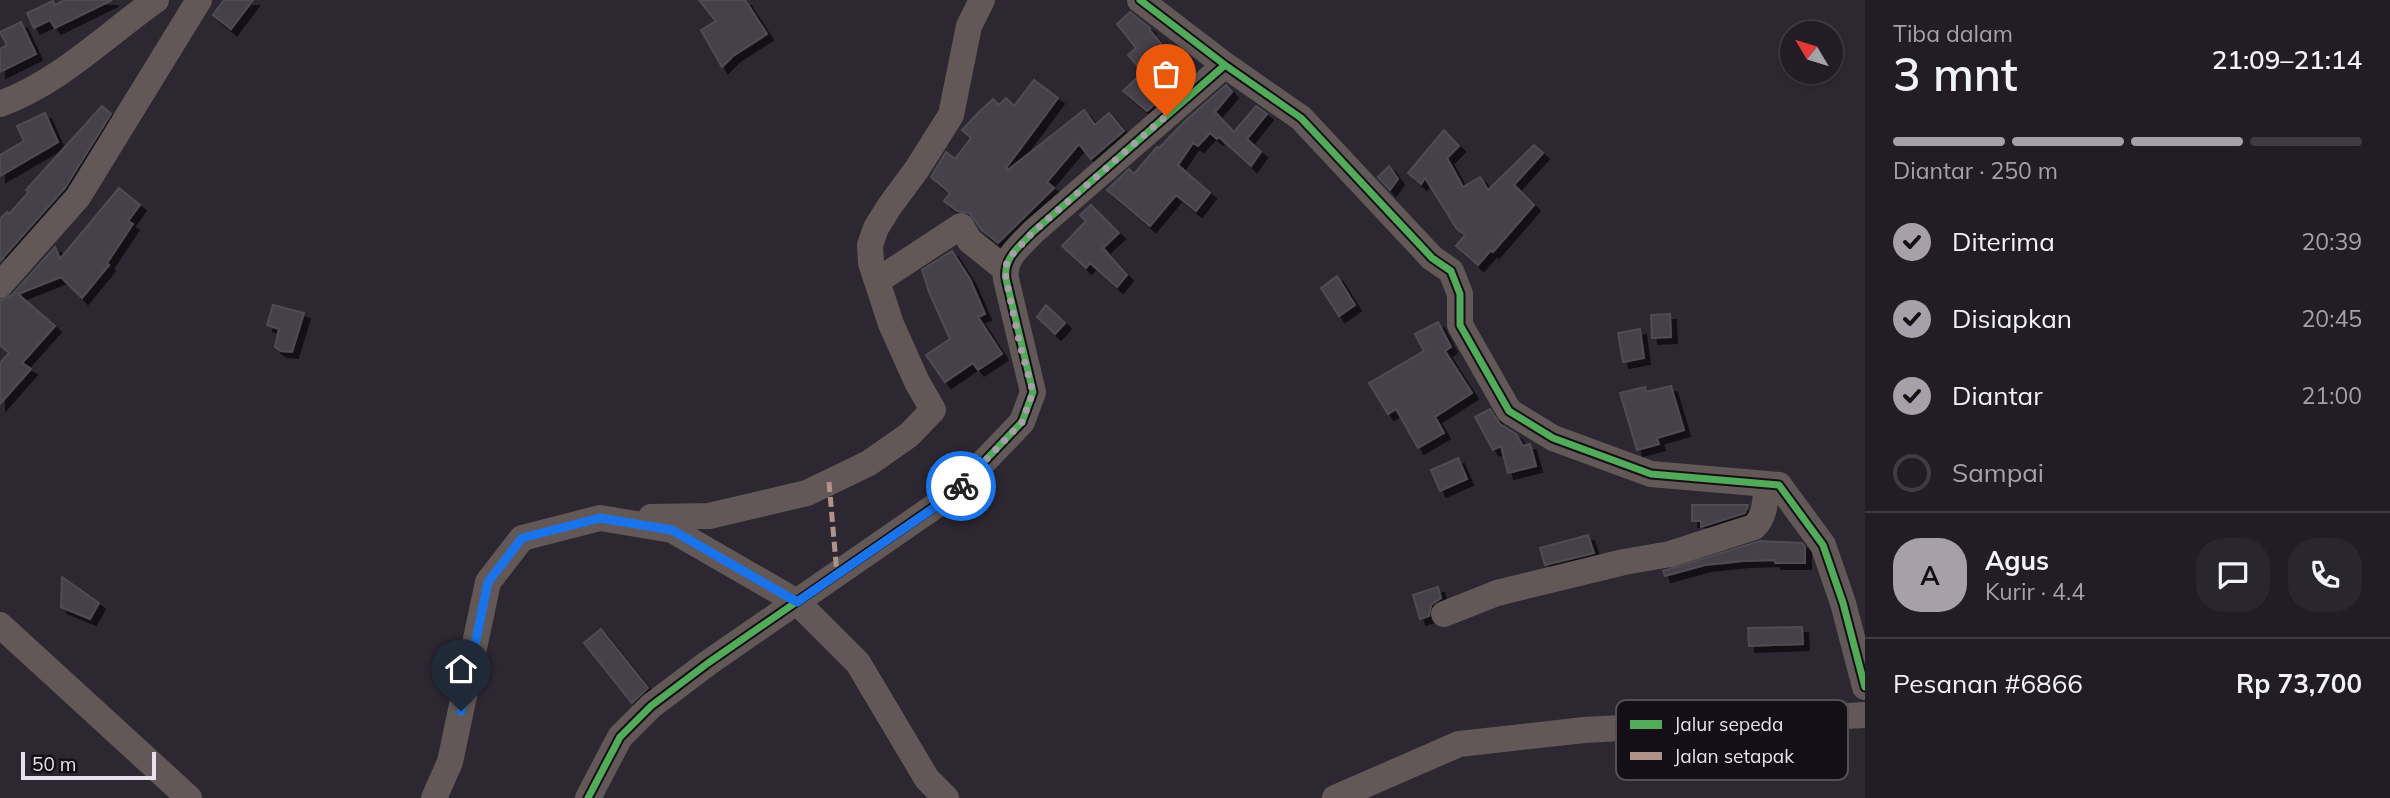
<!DOCTYPE html>
<html lang="id">
<head>
<meta charset="utf-8">
<style>
	:root { --surface:#221d25; --page:#2a262d; --text:#f1f3f6; --muted:#a2a2a7; --line:#3f3b42; --accent:#a7a0ab }
	body { margin:0; font-family:Mulish,sans-serif; background:var(--page); color:var(--text); height:100vh; display:flex; flex-direction:column; font-size:26px; white-space:nowrap }
	* { box-sizing:border-box; margin:0 }
	p { font-size:23px; color:var(--muted) }
	.icon { flex:none; width:38px; height:38px; fill:none; stroke:currentColor; stroke-width:2; stroke-linecap:round; stroke-linejoin:round }
	.map { position:relative; flex:1; overflow:hidden }
	.drawer { display:flex; flex-direction:column; background:var(--surface); width:525px }
	.drawer>* { flex:none }
	.needle { width:46px; rotate:308deg }
	.tools { position:absolute; left:1780px; top:21px; display:grid; gap:14px }
	.tools a { display:grid; place-items:center; width:63px; height:63px; border-radius:50%; background:var(--surface); box-shadow:0 2px 5px #0004,0 0 0 2px var(--line); font-size:35px }
	.scale { position:absolute; left:21px; bottom:18px; width:135px; box-sizing:border-box; padding-left:7px; border:4px solid #e8e1ed; border-top:0; font-size:19px; line-height:24px; white-space:nowrap; color:#e8e1ed; -webkit-text-stroke:5px #140f17; paint-order:stroke }
	.pin { position:absolute; display:grid; place-items:center; width:60px; height:60px; color:#fff; margin:-72px -30px; border-radius:50% 50% 50% 0; rotate:-45deg; box-shadow:0 0 7px #0007 }
	.pin .icon { rotate:45deg }
	.courier { position:absolute; display:grid; place-items:center; width:70px; height:70px; margin:-35px; border:5px solid #1a73e8; border-radius:50%; background:#fff; color:#222; box-shadow:0 2px 9px #0007 }
	.head em { font-style:normal; font-weight:600 }
	.head div { display:flex; flex-direction:column-reverse }
	.head { display:flex; align-items:center; justify-content:space-between; height:119px; padding:0 28px }
	h1 { font-size:46px; font-weight:600; line-height:52px }
	.bar { display:grid; grid-template-columns:repeat(4,1fr); gap:10px 7px; align-content:center; height:84px; padding:0 28px }
	.bar i { height:9px; border-radius:5px; background:var(--line) }
	.bar .current { background:var(--accent) }
	.bar p { grid-column:span 4 }
	.line { display:flex; align-items:center; gap:18px; padding:0 28px; border-top:2px solid var(--line) }
	.line div { flex:1 }
	.round { display:grid; place-items:center; flex:none; width:74px; height:74px; border-radius:28px; background:var(--page) }
	ol { padding:0 28px; list-style:none }
	li { display:flex; align-items:center; gap:21px; height:77px }
	li p { margin-inline-start:auto }
	li .icon { padding:7px; border-radius:50%; background:var(--accent); color:#111; stroke-width:4 }
	li:last-child { color:var(--muted) }
	li i { width:38px; height:38px; border:4px solid var(--line); border-radius:50% }
	main { display:flex; flex:1; min-height:0 }
	.map>svg:first-child { display:block }
	.building { fill:#454049; stroke:#504b54; stroke-width:2; filter:url(#shadow) }
	.lines { fill:none; stroke-linecap:round; stroke-linejoin:round }
	.minor { stroke:#635858; stroke-width:26 }
	.quiet { stroke:#af9288; stroke-width:5; stroke-dasharray:10 5; stroke-linecap:butt }
	.cycleway-casing { stroke:#140f17; stroke-width:11 }
	.cycleway { stroke:#51ab58; stroke-width:7 }
	.done { stroke:#a7a0ab; stroke-width:7; stroke-dasharray:0 12.6 }
	.route { stroke:#1a73e8; stroke-width:9 }
	.key { fill:#140f17; stroke:#544e57; stroke-width:2 }
	.key-label { font-size:19px; fill:#e8e1ed }
</style>
</head>
<body>
<main>
<div class="map">
<svg width="1865" height="798" viewBox="0 0 1865 798">
	<defs>
		<filter id="shadow"><feDropShadow dx="6" dy="6" stdDeviation="0" flood-color="#0009"/></filter>
	</defs>
	<rect width="100%" height="100%" fill="#2d2731"/>
	<path class="building" d="M64,0H112L55,28L50,20L34,28L27,13L53,1L55,5Z
		M224,0H253L231,29L213,15Z
		M699,0H745L767,34L733,56L722,67L701,30L716,21Z
		M1130,12L1150,28L1149,29L1181,68L1178,70L1185,78L1147,111L1123,91L1143,72L1128,55L1136,48L1117,24Z
		M21,22L36,54L0,72V49L7,45L0,32Z
		M1034,80L1058,98L1006,168L1008,170L1084,110L1095,125L1109,113L1124,131L1091,159L1079,144L1047,182L1054,188L998,243L982,230L969,213L957,211L944,201L950,193L931,177L946,152L955,159L971,138L962,130L979,112L993,99L999,105L1006,98L1014,106Z
		M1226,85L1232,92L1215,112L1234,132L1256,106L1267,114L1247,139L1261,152L1251,166L1219,137L1217,139L1210,133L1198,146L1193,143L1178,165L1210,193L1196,211L1176,195L1150,226L1107,190L1129,169L1134,174L1157,147L1159,148L1184,122Z
		M102,106L111,114L65,188L0,261V219L7,212L9,214L29,192L26,190Z
		M45,113L58,142L0,176V155L24,141L17,126Z
		M1444,130L1459,146L1447,158L1463,187L1480,177L1488,190L1534,145L1543,153L1514,185L1534,205L1493,252L1491,250L1478,265L1456,246L1465,235L1457,229L1425,178L1421,184L1408,173Z
		M1389,166L1398,179L1390,190L1378,177Z
		M119,188L140,205L128,221L133,224L107,263L109,265L82,298L61,277L18,294L55,326L22,363L31,369L0,404V363L9,353L0,345V300L12,295L55,247L60,259Z
		M1091,205L1119,233L1103,248L1127,275L1117,287L1090,263L1086,268L1062,246L1086,221L1080,215Z
		M952,251L970,279L985,314L978,317L1002,354L978,370L973,363L945,382L926,355L950,339L929,292L922,270Z
		M1337,276L1355,305L1339,316L1321,288Z
		M273,305L304,313L292,352L281,351L275,347L279,329L267,325Z
		M1046,305L1065,323L1055,334L1037,317Z
		M1670,314L1671,337L1652,338L1651,315Z
		M1438,322L1451,347L1445,351L1472,393L1435,417L1444,433L1418,448L1396,409L1388,414L1369,383L1424,351L1415,334Z
		M1640,329L1644,358L1623,362L1618,333Z
		M1671,386L1684,430L1657,438L1659,444L1637,450L1620,393L1645,387L1646,392Z
		M1490,409L1500,424L1516,434L1523,446L1530,444L1536,466L1508,473L1501,446L1493,450L1475,417Z
		M1458,458L1467,479L1440,491L1431,470Z
		M1692,505H1748L1745,513L1701,527V521H1692Z
		M1588,535L1594,553L1545,565L1540,548Z
		M1760,541L1802,543L1805,547V563H1775V560L1743,561L1705,565L1665,576L1663,571Z
		M62,577L99,603L90,619L61,607Z
		M1438,587L1441,598L1431,605L1429,616L1420,619L1413,595Z
		M1802,627L1803,644L1749,646L1748,628Z
		M601,629L648,688L632,703L584,643Z"/>
	<g class="lines">
		<path class="minor" d="M1140,0L1225,65L1301,118L1432,258L1451,271L1460,294V325L1509,411L1553,438L1651,474L1779,485L1823,545L1843,603L1865,687
			M0,104C60,82 105,36 156,0
			M877,281L961,226L970,241L1005,269
			M0,285L78,197L199,0
			M651,517L709,516L807,493L869,463L909,435L933,410L917,382L891,324L871,263L870,245L876,228L889,207L917,169L951,115L969,26L982,0
			M1444,614L1497,593L1624,562L1670,554L1754,527C1766,516 1765,499 1767,484
			M0,625L189,798
			M434,798L450,762L488,582L522,538L600,518L672,530L797,602L858,663L927,779L946,798
			M588,798L620,737L651,706L708,663L954,493L1022,422L1033,392L1006,279C1003,258 1019,247 1033,232L1225,65
			M1335,798L1459,744L1584,730L1865,715"/>
		<path class="quiet" d="M829,482L837,575"/>
		<g class="cycleway-casing">
			<path id="cycleway" d="M1140,0L1225,65L1301,118L1432,258L1451,271L1460,294V325L1509,411L1553,438L1651,474L1779,485L1823,545L1843,603L1865,687
				M588,798L620,737L651,706L708,663L954,493L1022,422L1033,392L1006,279C1003,258 1019,247 1033,232L1225,65"/>
		</g>
		<use href="#cycleway" class="cycleway"/>
	</g>
	<g class="lines">
		<path class="done" d="M961,486L1022,422L1033,392L1020,345L1006,279L1005,269L1008,259L1033,232L1166,116"/>
		<path class="route" d="M461,711L488,582L522,538L600,518L672,530L797,602L954,494L961,486"/>
	</g>
	<rect x="1616" y="700" width="232" height="80" rx="10" class="key"/>
	<rect x="1630" y="720" width="32" height="9" fill="#51ab58"/>
	<rect x="1630" y="752" width="32" height="8" fill="#af9288"/>
	<g class="key-label">
		<text x="1674" y="731">Jalur sepeda</text>
		<text x="1674" y="763">Jalan setapak</text>
	</g>
</svg>
<div class="tools">
<a><svg class="needle" viewBox="-14 -14 28 28"><path d="M0-13l5 13h-10z" fill="#e53935"/><path d="M0 13l5-13h-10z" fill="#a2a2a7"/></svg></a>
</div>
<div class="scale">50 m</div>
<div class="pin" style="left:1166px;top:116px;background:#ea580c"><svg class="icon" aria-label="bag" viewBox="0 0 24 24"><path d="M5 8h14l-1 12H6zM9 8a3 3 0 0 1 6 0"/></svg></div>
<div class="pin" style="left:461px;top:711px;background:#1f2937"><svg class="icon" aria-label="home" viewBox="0 0 24 24"><path d="M3 11l9-7 9 7M6 9v11h12V9"/></svg></div>
<div class="courier" style="left:961px;top:486px"><svg class="icon" aria-label="bike" viewBox="0 0 24 24"><circle cx="6" cy="16" r="4"/><circle cx="18" cy="16" r="4"/><path d="M6 16l4-8h5l3 8M10 8l3 8H6M13 5h3"/></svg></div>
</div>
<section class="drawer">
<div class="head"><div><h1>3 mnt</h1><p>Tiba dalam</p></div><em>21:09–21:14</em></div>
<div class="bar"><i class="current"></i><i class="current"></i><i class="current"></i><i></i><p>Diantar · 250 m</p></div>
<ol>
<li><svg class="icon" aria-label="check" viewBox="0 0 24 24"><path d="M5 12l5 5 9-10"/></svg>Diterima<p>20:39</p></li>
<li><svg class="icon" aria-label="check" viewBox="0 0 24 24"><path d="M5 12l5 5 9-10"/></svg>Disiapkan<p>20:45</p></li>
<li><svg class="icon" aria-label="check" viewBox="0 0 24 24"><path d="M5 12l5 5 9-10"/></svg>Diantar<p>21:00</p></li>
<li><i></i>Sampai</li>
</ol>
<div class="line" style="height:126px"><b class="round" style="background:var(--accent);color:#111">A</b><div><b>Agus</b><p>Kurir · 4.4</p></div><a class="round"><svg class="icon" aria-label="chat" viewBox="0 0 24 24"><path d="M4 5h16v11H9l-5 4z"/></svg></a><a class="round"><svg class="icon" aria-label="phone" viewBox="0 0 24 24"><path d="M5 4h4l2 5-3 2q2 4 5 5l2-3 5 2v4C11 20 4 13 5 4z"/></svg></a></div>
<div class="line" style="height:91px"><div>Pesanan #6866</div><b>Rp 73,700</b></div>
</section>
</main>
</body>
</html>
